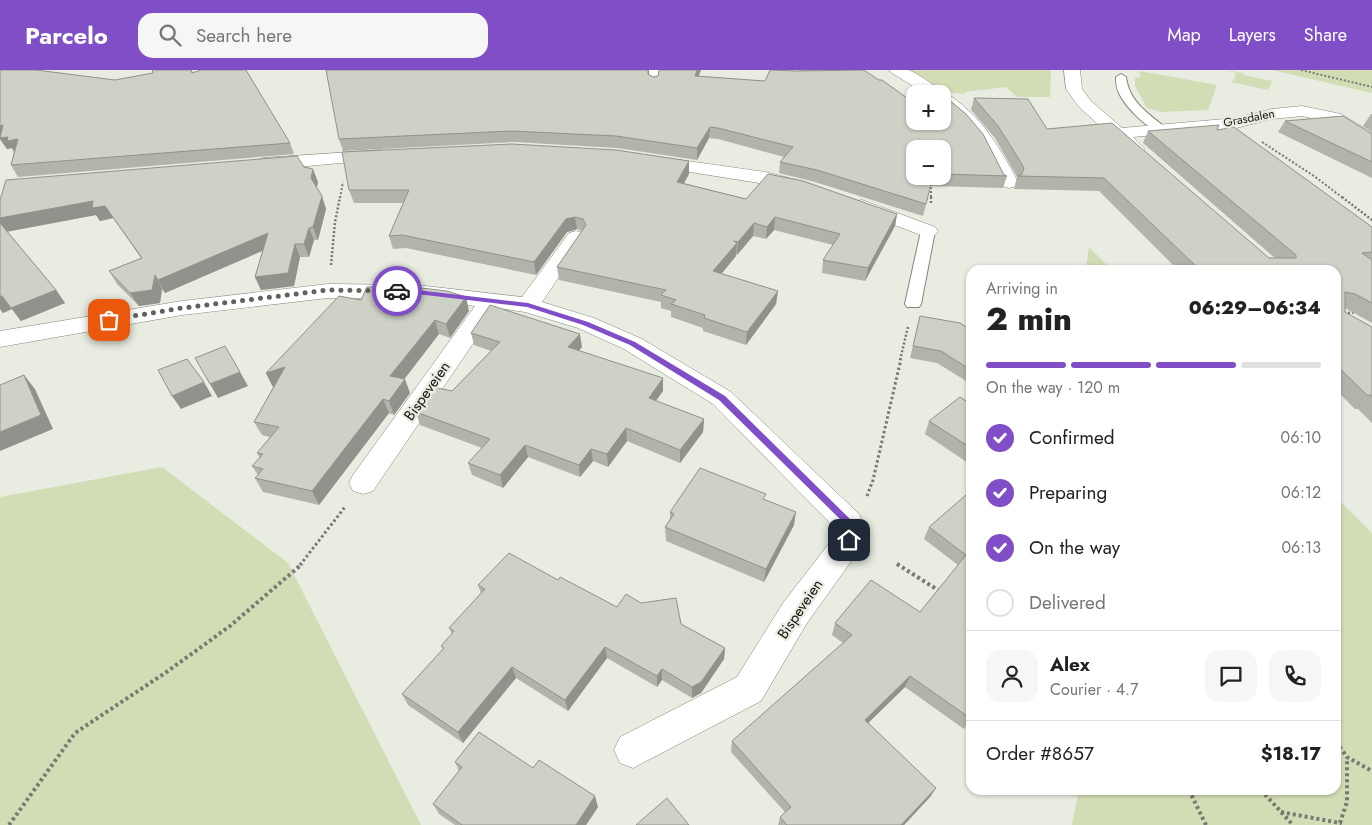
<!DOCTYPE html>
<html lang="en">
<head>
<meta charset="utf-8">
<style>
	:root { --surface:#fff; --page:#f6f6f6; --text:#222; --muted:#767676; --line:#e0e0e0; --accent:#804fc7 }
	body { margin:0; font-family:Jost,sans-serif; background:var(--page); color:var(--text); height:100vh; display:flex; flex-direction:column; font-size:19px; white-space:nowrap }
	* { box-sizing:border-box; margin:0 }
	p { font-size:16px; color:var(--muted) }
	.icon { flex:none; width:28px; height:28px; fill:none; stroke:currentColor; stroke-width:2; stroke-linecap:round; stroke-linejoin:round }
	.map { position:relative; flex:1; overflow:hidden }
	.sheet { position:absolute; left:966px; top:195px; width:375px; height:530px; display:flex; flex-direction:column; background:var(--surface); border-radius:15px; box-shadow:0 1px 4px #0004 }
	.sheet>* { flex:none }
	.buttons { position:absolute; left:906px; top:15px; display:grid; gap:10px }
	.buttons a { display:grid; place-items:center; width:45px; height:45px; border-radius:10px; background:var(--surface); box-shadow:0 1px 4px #0004; font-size:25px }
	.pin { position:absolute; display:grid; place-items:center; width:42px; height:42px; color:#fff; margin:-21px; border-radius:10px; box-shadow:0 2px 8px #0006 }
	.courier { position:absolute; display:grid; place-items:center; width:50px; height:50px; margin:-25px; border:4px solid #804fc7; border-radius:50%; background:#fff; color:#222; box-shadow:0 1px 6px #0007 }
	.summary em { font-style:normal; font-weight:800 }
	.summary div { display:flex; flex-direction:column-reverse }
	.summary { display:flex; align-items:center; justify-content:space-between; height:85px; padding:0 20px }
	h1 { font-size:32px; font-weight:800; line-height:38px }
	.bar { display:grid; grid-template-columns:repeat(4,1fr); gap:8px 5px; align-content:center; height:60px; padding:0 20px }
	.bar i { height:6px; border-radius:4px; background:var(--line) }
	.bar .on { background:var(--accent) }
	.bar p { grid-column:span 4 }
	.line { display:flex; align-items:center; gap:12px; padding:0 20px; border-top:1px solid var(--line) }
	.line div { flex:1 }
	.round { display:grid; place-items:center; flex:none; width:52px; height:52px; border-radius:15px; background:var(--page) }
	ol { padding:0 20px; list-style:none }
	li { display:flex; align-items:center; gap:15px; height:55px }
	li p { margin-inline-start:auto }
	li .icon { padding:5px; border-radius:50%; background:var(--accent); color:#fff; stroke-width:4 }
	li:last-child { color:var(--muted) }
	li i { width:28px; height:28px; border:2px solid var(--line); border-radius:50% }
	header { display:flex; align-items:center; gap:30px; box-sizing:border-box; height:70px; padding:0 25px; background:var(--accent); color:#fff }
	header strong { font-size:24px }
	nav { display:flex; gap:28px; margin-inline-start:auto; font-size:18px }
	.search { width:350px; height:45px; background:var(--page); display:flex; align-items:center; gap:12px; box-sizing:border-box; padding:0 18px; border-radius:15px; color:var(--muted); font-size:19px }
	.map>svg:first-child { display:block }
	.green { fill:#d3ddb5 }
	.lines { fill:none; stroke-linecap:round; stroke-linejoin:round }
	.lane-casing { stroke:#84867c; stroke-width:2 }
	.street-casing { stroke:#84867c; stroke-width:1 }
	.path-far3 { stroke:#787972; stroke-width:2; stroke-dasharray:2 2; stroke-linecap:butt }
	.path-far2 { stroke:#787972; stroke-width:2.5; stroke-dasharray:2 2; stroke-linecap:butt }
	.path-far1 { stroke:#787972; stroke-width:3; stroke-dasharray:2.5 2.5; stroke-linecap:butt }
	.path { stroke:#787972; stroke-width:4; stroke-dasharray:3 3; stroke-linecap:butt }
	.lane { fill:#fff; fill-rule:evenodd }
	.street { fill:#fff; fill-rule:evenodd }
	.wall { fill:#b1b4aa; fill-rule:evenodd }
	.shaded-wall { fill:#90928b }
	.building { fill:#ced1c6; stroke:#90928b }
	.route { fill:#804fc7 }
	.done { stroke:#60625c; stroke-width:5; stroke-dasharray:0 9 }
	.labels { text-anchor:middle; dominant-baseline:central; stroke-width:4.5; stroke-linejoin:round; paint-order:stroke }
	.far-street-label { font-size:12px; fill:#171814; stroke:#e9ece1 }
	.street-label { font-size:15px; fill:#171814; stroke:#e9ece1 }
</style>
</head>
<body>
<header>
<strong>Parcelo</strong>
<div class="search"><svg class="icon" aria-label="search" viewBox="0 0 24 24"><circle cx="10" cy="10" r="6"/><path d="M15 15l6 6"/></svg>Search here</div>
<nav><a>Map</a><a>Layers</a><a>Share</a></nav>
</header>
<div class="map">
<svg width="1372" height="755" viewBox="0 0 1372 755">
	<rect width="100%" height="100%" fill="#e9ece1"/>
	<path class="green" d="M904,0H1051L1050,27H1017L1006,17L965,22L964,24L946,22Z
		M1226,0L1244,3L1243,5L1272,11L1268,20L1231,12L1234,10L1236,3Z
		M1272,0H1372V23Z
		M1140,1L1217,15L1208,40L1161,42L1147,38L1135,16V8H1139L1141,4L1138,3Z
		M1089,177L1112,200H1086Z
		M162,397L288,493L421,755H0V427Z
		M1336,427L1372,463V755H1072L1079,720H1336Z"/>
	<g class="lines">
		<g class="lane-casing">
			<path id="lane" d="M649,0H659L658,15L654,16L649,13Z
				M1121,4L1126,7C1129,31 1147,43 1165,57L1167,59L1165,61C1151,65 1124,35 1119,23C1116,17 1116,12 1116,7Z
				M928,157L935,161L921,234L919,237H907L905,234L921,161Z"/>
		</g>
		<g class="street-casing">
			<path id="street" d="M889,0C895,0 903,0 908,0C917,3 927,11 935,16C978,41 995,69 1018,112L1016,116L1009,118L1002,116L981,75L964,54L942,34V24H926L892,3Z
				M1064,0H1080L1082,19L1091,31L1122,58L1236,48L1272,39L1302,36L1341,44L1372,63V75L1366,74L1330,52L1302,46L1272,49L1236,58L1133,67L1145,79L1142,83L1136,84L1130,83L1079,37L1066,19Z
				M380,80L386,81L389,85L386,89L263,100L257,98L254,94L257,90L263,88Z
				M652,86L765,102L809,113L812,117L809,121L802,123L765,114L646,95L643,91L646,87Z
				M862,130L935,157L938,161L935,165L928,167L921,165L855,140L852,136L855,132Z
				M576,161L583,163L586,167L542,232L594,248L642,269L731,322L859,444C865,455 866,467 860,479L807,553L761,631L633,698L620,693L614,680L620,667L737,607L783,533L834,467L833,456L713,334L624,279L578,258L525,242L497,238L373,421L363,424L353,421L349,413L353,405L475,236L417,229L328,228L182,245L0,277V261L182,231L328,214L417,215L522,227L569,163Z"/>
		</g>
		<path class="path-far3" d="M1301,0L1372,17
			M1262,72L1314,106L1343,128
			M931,113V128
			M340,128L343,112"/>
		<path class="path-far2" d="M1342,127L1372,150
			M931,133V127
			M331,195L335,152L340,127
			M1336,244L1358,242
			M900,290L908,257"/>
		<path class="path-far1" d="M867,426L873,410L901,289
			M897,494L899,495
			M300,495L345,437"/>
		<path class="path" d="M897,494L941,522
			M1336,672L1347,687L1372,701
			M1189,720L1206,755
			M1261,720L1293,755
			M1281,742L1340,753L1347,732V687
			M9,755L75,663L168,601L230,556L302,494"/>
		<use href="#lane" class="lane"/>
		<use href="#street" class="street"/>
	</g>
	<path class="wall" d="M0,0L115,10L192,0L193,3L290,73L294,84L18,107L11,95L14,82L12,78L7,79L0,69Z
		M374,0L648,4L653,7L699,6L765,11L799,1L798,0H864L1007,106L1003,118L931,116L923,146L815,112L779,103L780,92L784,87L718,69L709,68L697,90L617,78L514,72L343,81L339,69ZM942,79V106H915Z
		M974,28L1047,59L1269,188H1275L1143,73L1148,61L1217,60L1372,157V253L1345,238V242L1372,257V353L1358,339H1355L1336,320V200H1178L1099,121L1014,119L1017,107L995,68L971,40Z
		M1371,44H1372V62L1363,56Z
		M1285,51L1372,64V108L1278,62Z
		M304,97L318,112L317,118L326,139L318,170H314L309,187H300L294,216L261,220L255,207L263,180L165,223L162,219L160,233L139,236L117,214L109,201L141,188L113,148L100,151L96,145L7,161L56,220L65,233L21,251L12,239L3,243L0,239V130Z
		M689,104L684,113L746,129L897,144L895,156L865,211L822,203L823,190L833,175L774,160L766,169L753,166L737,185L736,184V186L721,204L778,221L776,234L746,275L703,261V258L671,247V241L661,238V232L559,210L557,197L582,161L577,159L567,162L536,205L406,178L393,179L389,166L403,133H354L349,120Z
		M361,230L469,241L450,268L439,264L404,309L410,323L394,345L389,343L319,435L263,422L255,408L258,405L252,396L260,388L257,383L270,367L262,365L254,352L274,316L273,317L266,303Z
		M920,246L971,260V314L937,293L910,288Z
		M471,263L582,277L578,281L663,321L656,331L704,349L703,362L680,393L627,371L608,397L593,391L580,407L528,387L503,418L472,405L468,393L482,378L420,355L416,342L452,321L491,281L474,275Z
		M971,334V395L925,364L929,351Z
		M966,425L971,647L964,659L905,617L868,653L936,718L930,727L904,755H778L780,747L785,742L731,682L732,671L843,573L832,565L835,553L920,542L958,495L924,469L929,457Z
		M765,430L794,455L764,512L666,471L665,457L670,449V442Z
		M558,510L617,537L641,533L681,554L725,578L724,589L701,623L692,628L662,610L657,617L607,588L568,641L516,608L463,673L408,635L402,624L443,579L441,576L452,564L449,558L481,523L478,515Z
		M455,692L533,698L598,737L586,755H455L439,744L433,734L459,701Z"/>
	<path class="shaded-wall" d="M697,0H701L695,17V6Z
		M3,55L18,69L14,82L12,78L7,79L0,69V56Z
		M710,57L709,68L697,90V78Z
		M689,91V104L678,124L677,112Z
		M313,99L318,112L316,121L311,108Z
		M322,126L326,139L318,170L313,157Z
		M93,131L105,136L113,148L100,151L96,145L6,162L0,154V148Z
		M897,144L895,156L865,211L868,198Z
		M575,147L577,159L567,162L536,205L534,192L566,149Z
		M775,147L774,160L766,169L767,157Z
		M754,153L753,166L737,185L738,172Z
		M309,158L314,170L309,187L304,174Z
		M268,163L274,176L165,223L158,210Z
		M737,173L736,186L713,214V201Z
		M295,174L300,187L294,216L261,220L255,207Z
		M155,205L162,219L160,233L139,236L130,223Z
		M56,220L65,233L21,251L12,239L3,243L0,239V226H2Z
		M778,221L776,234L746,275L747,262Z
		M466,227L469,241L450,268L446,254Z
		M435,250L439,264L396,320L390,306Z
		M580,264L582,277L570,290L568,277Z
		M285,297L292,311L273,317L266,303Z
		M240,302L248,316L218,328L210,314Z
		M24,305L35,319L53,359L0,381V362Z
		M663,308V321L649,340V328Z
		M405,309L410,323L394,345L389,331Z
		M204,312L212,326L181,339L172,326Z
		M383,329L389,343L319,435L312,421Z
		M704,349L703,362L680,393V380Z
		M626,358L627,371L608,397L607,384Z
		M525,375L528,387L503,418L500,405Z
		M591,379L593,391L580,407L579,395Z
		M796,442L794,455L764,512L766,499Z
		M605,577L607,588L568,641L565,630Z
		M725,578L724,589L701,623L692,628V617Z
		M512,597L516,608L463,673L458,662Z
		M662,599V610L657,617V606Z
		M910,606L905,617L861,660L865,650Z
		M936,718L930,727L904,755H901Z
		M595,726L598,737L586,755H576Z"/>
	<path class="building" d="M0,0H36L115,10L153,3L152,0H191L192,3L201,0H246L290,73L11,95L18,69L7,71L8,67L0,68L3,55L0,56Z
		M326,0H648V4L653,7L658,6L659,0H697L695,6L765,11L770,0L797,1L864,0L879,10H882L907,28L915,26V51H942V28L948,29L966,44L983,64L1004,105L1007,106L942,104V79H915V106H933L926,134L817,100L780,92L793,77L718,58L710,57L697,78L616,66L512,61L339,69Z
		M974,28L1028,29L1047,59L1112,53L1269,188H1296V185L1148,61L1219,55L1217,60L1234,57L1372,157V182L1362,183L1372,190V233L1355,224L1345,222V242L1372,257V327L1370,325H1367L1336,295V200H1200L1104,108L1018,106L1022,104L1024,98L1015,83L998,56Z
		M1343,46L1372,64V92L1285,51Z
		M512,74L616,80L689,91L677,112L746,129L768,104L803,111L897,144L868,198L823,190L840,164L775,147L767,157L754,153L738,172L734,171L737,173L713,201L778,221L747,262L704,248L705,245L671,234L676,230L661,225L666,220L557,197L586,155L583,149L575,147L566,149L534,192L402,165L389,166L409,120H349L342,82Z
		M297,86L304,97L313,99L311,108L322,126L313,157L309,158L304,174H295L288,203L255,207L268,163L158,210L155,205L152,220L130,223L109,201L142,188L105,136L92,138L93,131L0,148V130L6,110Z
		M0,153L56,220L11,238L2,226H0Z
		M367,217H413L447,221L466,227L446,254L435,250L390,306L405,309L389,331L383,329L312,421L255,408L263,399L252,396L263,384L257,383L279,357L254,352L285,297L266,303L339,226L361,230Z
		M490,235L580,264L568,277L663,308L649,328L704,349L680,380L626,358L607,384L591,379L579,395L525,375L500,405L468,393L490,369L416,342L433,317L452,321L500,272L471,263Z
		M920,246L960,253L971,260V300L941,281L913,276Z
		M225,276L240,302L210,314L195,288Z
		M187,289L204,312L172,326L158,300Z
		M24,305L41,345L0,362V315Z
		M960,327L971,334V378L929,351Z
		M700,398L766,424L763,429L796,442L766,499L665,457L674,444L670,442Z
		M966,425L971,429V646L970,648L910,606L865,650L936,718L901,755H787L780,747L791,737L732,671L852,565L835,553L871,510L920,542L966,485L929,457Z
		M509,483L558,510L560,507L617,537L626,524L641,533L676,528L681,554L725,578L701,612L692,617L662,599L657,606L605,577L565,630L512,597L458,662L402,624L444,578L441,576L454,561L449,558L485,519L478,515Z
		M479,662L533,698L539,690L595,726L576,755H462L433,734L462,697L455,692Z
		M667,728L689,755H636Z"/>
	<path class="route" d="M397,219L417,220L528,233L588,252L635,272L725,326L851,450L852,473H846L844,453L719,330L630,275L583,255L527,237L417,224L394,223V220Z"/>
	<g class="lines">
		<path class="done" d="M109,250L182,238L328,220L397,221"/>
	</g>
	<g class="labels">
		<g class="far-street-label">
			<text transform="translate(1249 48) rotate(-11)">Grasdalen</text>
		</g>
		<g class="street-label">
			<text transform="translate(427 321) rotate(-55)">Bispeveien</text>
			<text transform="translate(800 539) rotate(-56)">Bispeveien</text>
		</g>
	</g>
</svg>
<div class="buttons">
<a>+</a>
<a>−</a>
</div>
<div class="pin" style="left:109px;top:250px;background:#ea580c"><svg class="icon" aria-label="bag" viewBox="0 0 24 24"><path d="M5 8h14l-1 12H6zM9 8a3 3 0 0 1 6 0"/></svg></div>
<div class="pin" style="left:849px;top:470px;background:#1f2937"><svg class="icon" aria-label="home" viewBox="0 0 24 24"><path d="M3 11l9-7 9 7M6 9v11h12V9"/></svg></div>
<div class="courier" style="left:397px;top:221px"><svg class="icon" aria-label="car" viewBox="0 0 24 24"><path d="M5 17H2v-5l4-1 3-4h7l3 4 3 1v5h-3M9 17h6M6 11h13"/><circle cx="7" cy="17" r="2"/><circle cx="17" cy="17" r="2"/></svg></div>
<section class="sheet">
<div class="summary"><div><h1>2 min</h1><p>Arriving in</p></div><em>06:29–06:34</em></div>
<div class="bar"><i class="on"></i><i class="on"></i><i class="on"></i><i></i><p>On the way · 120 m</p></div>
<ol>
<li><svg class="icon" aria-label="check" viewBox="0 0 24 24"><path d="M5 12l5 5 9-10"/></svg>Confirmed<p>06:10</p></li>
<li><svg class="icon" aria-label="check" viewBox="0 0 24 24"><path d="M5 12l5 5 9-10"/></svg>Preparing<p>06:12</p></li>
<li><svg class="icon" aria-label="check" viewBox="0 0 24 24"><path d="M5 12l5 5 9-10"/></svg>On the way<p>06:13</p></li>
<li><i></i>Delivered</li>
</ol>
<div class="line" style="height:90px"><a class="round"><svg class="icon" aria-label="person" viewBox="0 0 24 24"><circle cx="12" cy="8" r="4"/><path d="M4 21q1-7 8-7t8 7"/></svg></a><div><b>Alex</b><p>Courier · 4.7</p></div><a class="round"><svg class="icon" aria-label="chat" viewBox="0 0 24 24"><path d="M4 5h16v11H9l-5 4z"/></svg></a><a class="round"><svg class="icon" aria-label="phone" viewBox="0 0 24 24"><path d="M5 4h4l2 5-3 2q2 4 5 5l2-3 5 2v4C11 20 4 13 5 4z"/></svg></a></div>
<div class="line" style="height:65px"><div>Order #8657</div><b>$18.17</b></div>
</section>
</div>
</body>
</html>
